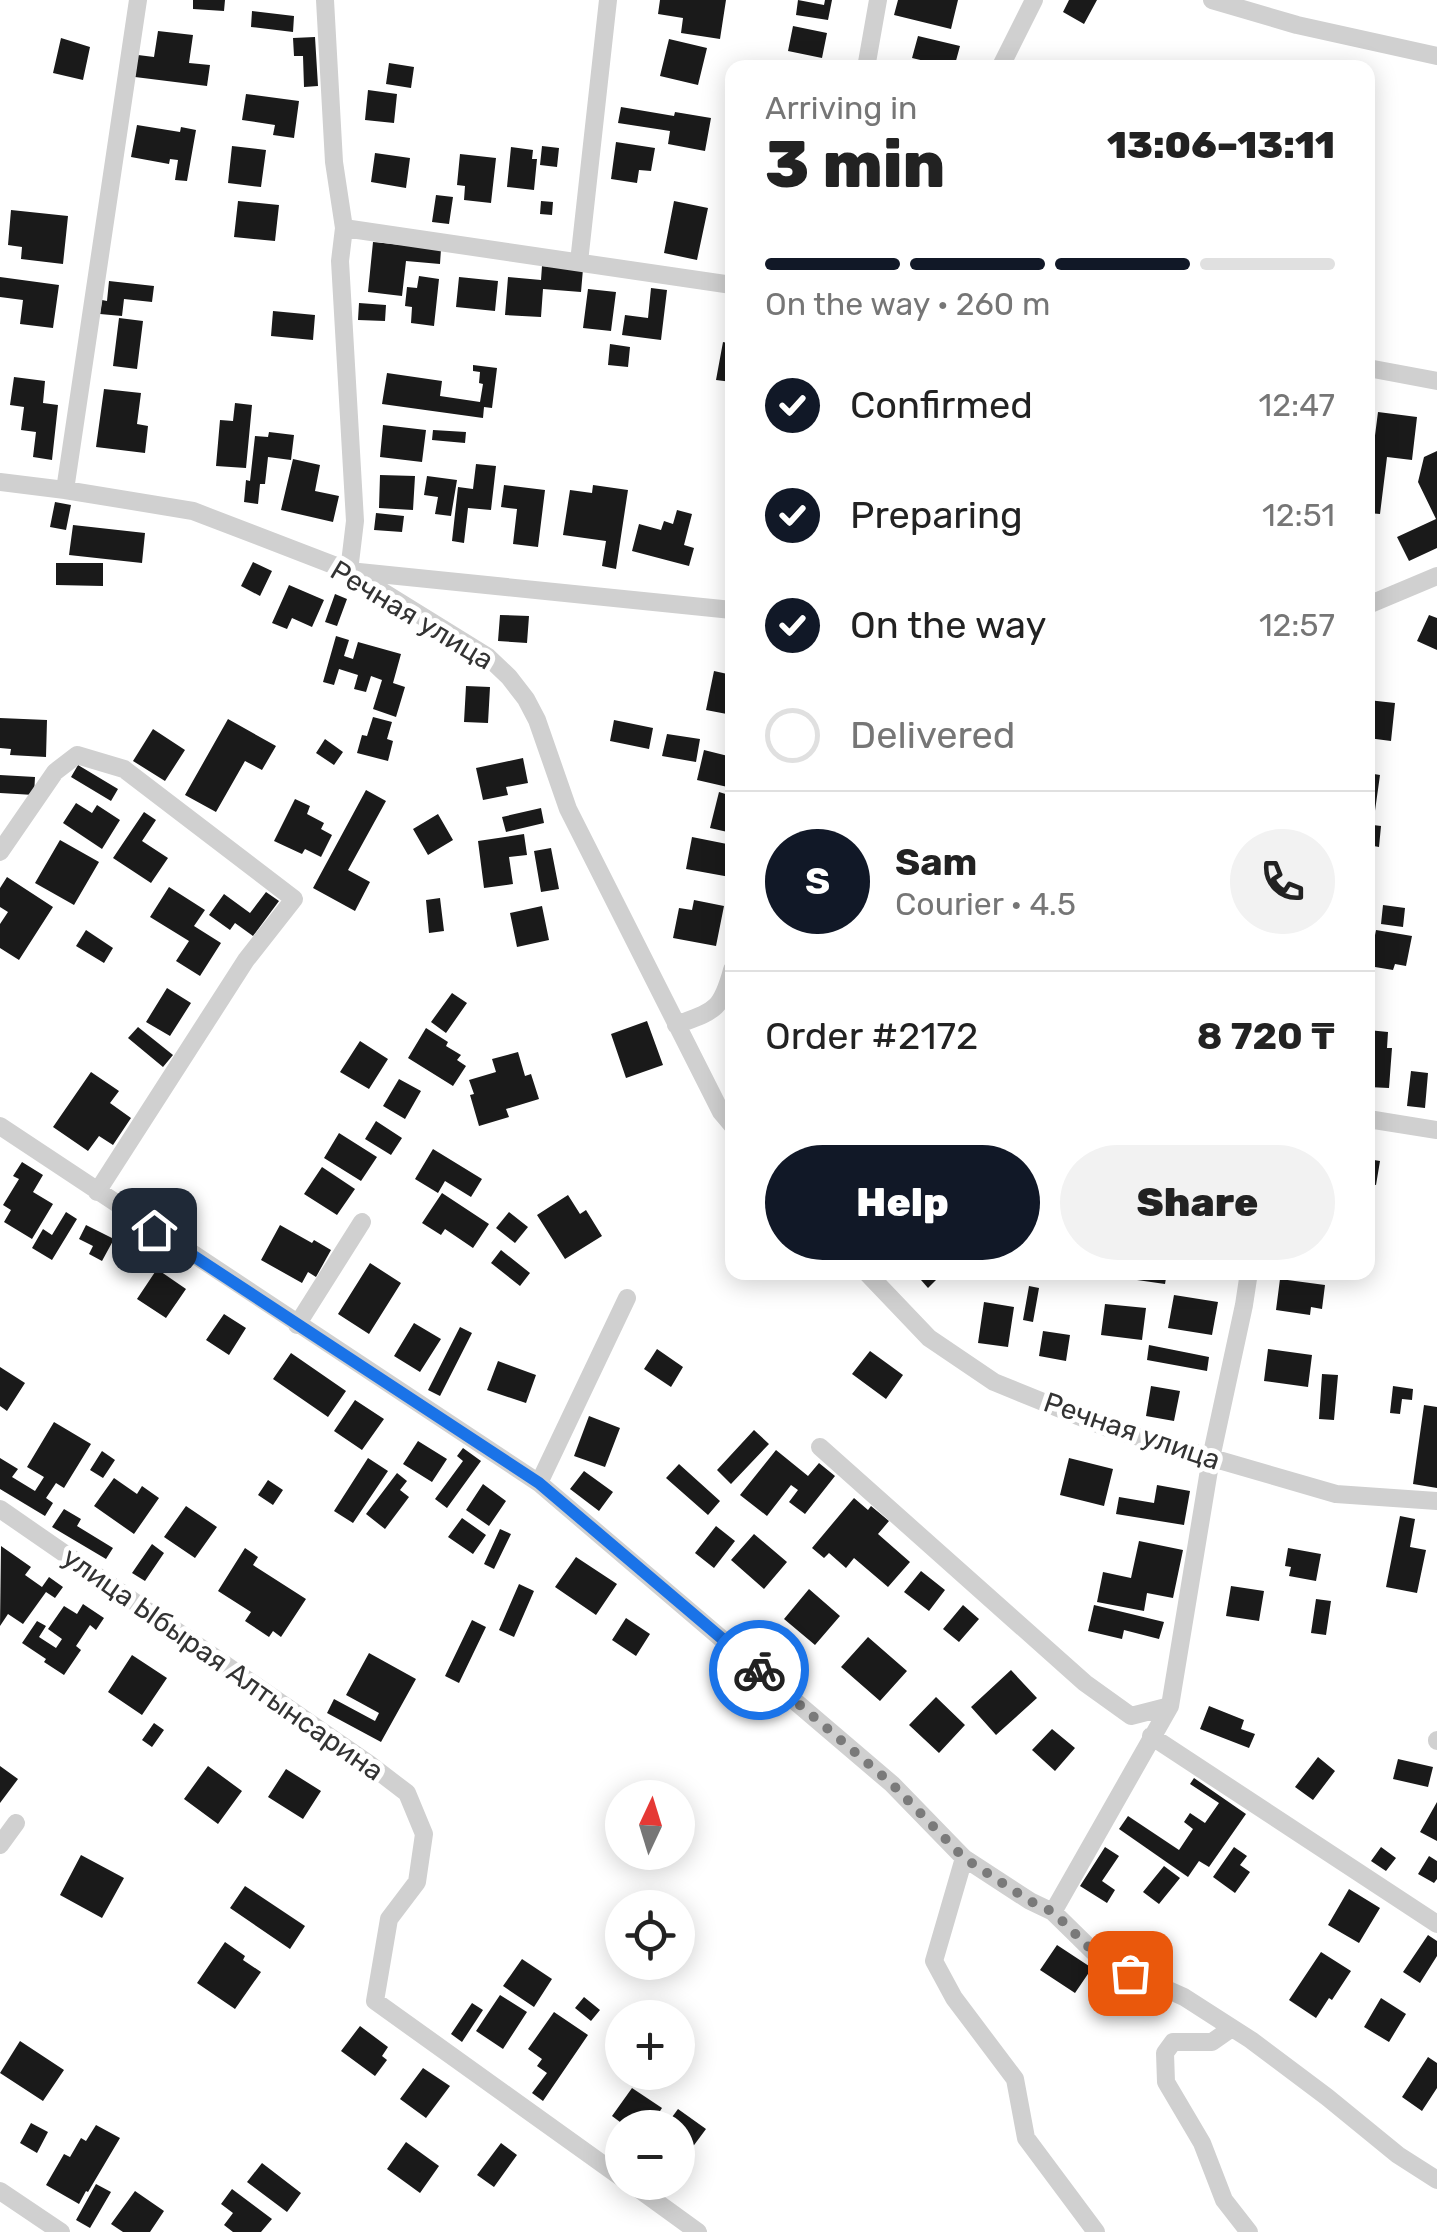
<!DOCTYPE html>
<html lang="en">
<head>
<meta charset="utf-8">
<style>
	:root { --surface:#fff; --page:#f2f2f2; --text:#222; --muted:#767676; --line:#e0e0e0; --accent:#111827 }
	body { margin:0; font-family:Rubik,sans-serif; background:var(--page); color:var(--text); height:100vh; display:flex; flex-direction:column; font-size:38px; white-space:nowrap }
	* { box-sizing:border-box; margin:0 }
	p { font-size:32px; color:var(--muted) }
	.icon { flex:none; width:55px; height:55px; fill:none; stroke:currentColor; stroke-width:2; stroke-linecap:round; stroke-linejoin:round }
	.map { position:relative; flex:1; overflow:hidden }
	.panel { position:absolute; left:725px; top:60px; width:650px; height:1220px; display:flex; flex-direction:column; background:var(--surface); border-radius:20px; box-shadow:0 5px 25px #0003 }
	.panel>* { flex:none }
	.needle { width:65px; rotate:4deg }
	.controls { position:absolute; left:605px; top:1780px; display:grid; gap:20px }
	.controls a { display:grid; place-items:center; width:90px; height:90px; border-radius:50%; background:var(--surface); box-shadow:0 5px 25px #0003; font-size:50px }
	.pin { position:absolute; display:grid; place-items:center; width:85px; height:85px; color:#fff; margin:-42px; border-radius:20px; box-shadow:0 5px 15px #0006 }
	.courier { position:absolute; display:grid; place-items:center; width:100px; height:100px; margin:-50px; border:8px solid #1a73e8; border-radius:50%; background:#fff; color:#222; box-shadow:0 2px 12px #0007 }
	.head em { font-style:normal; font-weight:800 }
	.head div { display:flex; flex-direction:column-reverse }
	.head { display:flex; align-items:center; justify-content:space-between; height:170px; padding:0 40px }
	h1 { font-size:65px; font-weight:800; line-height:75px }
	.bar { display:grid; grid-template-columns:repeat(4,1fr); gap:15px 10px; align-content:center; height:120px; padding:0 40px }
	.bar i { height:12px; border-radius:8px; background:var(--line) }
	.bar .on { background:var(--accent) }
	.bar p { grid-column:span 4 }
	.line { display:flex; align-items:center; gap:25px; padding:0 40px; border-top:2px solid var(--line) }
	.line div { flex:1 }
	.round { display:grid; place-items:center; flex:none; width:105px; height:105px; border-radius:52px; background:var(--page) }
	ol { padding:0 40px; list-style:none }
	li { display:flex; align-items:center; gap:30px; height:110px }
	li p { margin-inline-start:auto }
	li .icon { padding:10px; border-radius:50%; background:var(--accent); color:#fff; stroke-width:4 }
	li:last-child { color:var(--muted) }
	li i { width:55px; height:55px; border:5px solid var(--line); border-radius:50% }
	.cta { display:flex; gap:20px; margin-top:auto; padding:20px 40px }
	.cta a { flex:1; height:115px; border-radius:60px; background:var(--accent); color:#fff; font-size:40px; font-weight:800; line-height:115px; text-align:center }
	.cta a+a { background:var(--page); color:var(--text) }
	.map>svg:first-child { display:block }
	.building { fill:#1a1a1a }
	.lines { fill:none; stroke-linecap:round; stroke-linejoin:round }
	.street { stroke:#d0d0d0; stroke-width:18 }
	.done { stroke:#7a7a7a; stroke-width:10; stroke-dasharray:0 18 }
	.route { stroke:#1a73e8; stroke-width:12 }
	.labels { text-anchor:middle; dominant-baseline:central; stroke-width:10; stroke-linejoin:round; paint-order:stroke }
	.street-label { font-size:28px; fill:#333; stroke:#fff }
</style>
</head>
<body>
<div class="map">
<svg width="1437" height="2232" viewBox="0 0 1437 2232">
	<rect width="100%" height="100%" fill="#fff"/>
	<path class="building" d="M193,0H225L224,11L193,9Z
		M660,0H726L720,39L681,33L683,18L658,14Z
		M798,0L824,5L825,0H832L828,20L796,15Z
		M898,0H958L951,29L894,15Z
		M1069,0H1097L1084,24L1063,12Z
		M252,11L294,16L293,32L251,27Z
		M793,26L827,33L822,58L788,51Z
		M158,31L193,35L189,63L210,65L207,86L135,77L138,55L154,57Z
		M918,36L960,46L954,68L912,58Z
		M315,37L318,86L304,87L303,56H294L293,38Z
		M61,38L90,47L83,80L53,73Z
		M669,39L707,48L698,85L660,76Z
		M389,63L414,67L411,88L386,84Z
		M368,90L397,94L394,123L365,120Z
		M246,94L299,101L294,138L273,135L275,125L242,120Z
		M621,107L674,116L675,112L711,118L705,151L668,144L670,131L618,123Z
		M137,125L180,132L181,127L196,130L187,181L175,180L178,160L170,159L169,164L131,157Z
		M616,142L655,148L651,171L639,170L637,183L611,179Z
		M232,146L266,150L261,187L228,183Z
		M542,146L559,148L557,167L540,165Z
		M511,147L533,150L532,159H537L534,190L507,187Z
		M375,153L410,158L406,188L371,182Z
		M460,154L496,158L491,203L464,200L465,186L457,185Z
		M436,195L453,197L449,224L432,222Z
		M238,201L279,205L275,241L234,237Z
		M541,201L553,202L552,215L540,214Z
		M674,201L708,208L697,260L664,253Z
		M11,210L68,216L63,264L21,259L22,247L8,245Z
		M373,242L441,249L440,264L406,261L402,296L368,292Z
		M542,266L583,269L581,292L543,289L541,317L505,315L508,277L541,280Z
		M419,276L439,279L434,326L411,323L412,307L405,306L407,287L417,288Z
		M0,277L59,285L53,328L20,324L23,300L0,297Z
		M459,277L498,281L495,311L456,307Z
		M109,281L154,286L152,302L124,299L122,316L100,314L102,300L107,301Z
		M651,288L667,290L661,340L622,335L625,315L648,318Z
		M588,289L616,292L611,331L583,328Z
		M359,303L386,305L385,321L358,320Z
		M273,311L315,315L313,340L271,336Z
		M119,318L143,321L137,369L113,366Z
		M723,342L732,344V382L716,380Z
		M610,344L630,347L628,367L608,365Z
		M473,365L497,368L492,408L484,407L483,418L382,404L387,373L442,381L440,396L480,402L483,384L479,383L480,372L473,371Z
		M14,377L45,381L43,403L58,405L52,460L33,457L36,432L21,430L24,407L10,405Z
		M104,389L141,393L137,424L148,426L145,453L96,447Z
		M235,403L252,405L246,468L216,466L220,420L233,421Z
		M1378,412L1417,417L1412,460L1387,457L1380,514L1368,513L1370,471H1368V451H1373Z
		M383,425L426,430L422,462L380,457Z
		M433,430L466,432L465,443L432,440Z
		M269,432L294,435L291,460L268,457L265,484H260L258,504L244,502L246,480L250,481L255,436L268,437Z
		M1437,451V548L1409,561L1397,537L1436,519L1418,482L1424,457Z
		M293,459L320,465L315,491L339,496L333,522L281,510Z
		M476,464L496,466L491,510L468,508L464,543L452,541L458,487L473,489Z
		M380,475L415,476L413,510L379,508Z
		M427,476L457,480L451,516L435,514L438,497L424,495Z
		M504,485L545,490L538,547L513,544L517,509L501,507Z
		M593,485L628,490L616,569L602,566L606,541L563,535L570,490L592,493Z
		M55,502L71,505L66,530L50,527Z
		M677,510L692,514L684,545L694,548L689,566L632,551L639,524L661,530L664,521L673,524Z
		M376,513L404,516L402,532L374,530Z
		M73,525L145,533L142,563L69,555Z
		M253,562L272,571L260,596L241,586Z
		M56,563H103V586L56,585Z
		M289,585L324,600L312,627L292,618L287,629L272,623Z
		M335,594L347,599L337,626L325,622Z
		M500,615L529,616L527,643L498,641Z
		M1429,615L1437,618V650L1417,641Z
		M336,636L349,640L344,656L353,659L358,642L401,654L393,683L405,687L396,717L373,709L382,680L371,676L366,692L354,689L358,675L339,669L334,685L323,682Z
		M714,671L732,675V715L706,710Z
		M466,686L490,687L488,723L464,722Z
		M1368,700L1395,703L1391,741L1368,738Z
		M373,717L392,722L387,739L393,741L388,761L357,753L362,735L367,736Z
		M0,718L47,720L46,757L10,755L11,749L0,748Z
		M228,719L276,746L262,770L245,761L216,812L185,795Z
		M614,720L653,728L649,749L610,741Z
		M153,729L185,750L165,781L133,761Z
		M667,734L700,739L696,762L662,756Z
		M325,739L343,752L334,765L316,753Z
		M704,750L732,757V788L697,780Z
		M523,758L528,783L506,787L508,795L483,800L476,768Z
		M78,765L118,789L111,801L71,777Z
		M1368,773L1380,775L1373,825L1381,826L1379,847L1368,845Z
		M0,775L35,777L34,795L0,793Z
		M366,790L386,801L348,870L370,882L355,911L313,888Z
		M719,792L732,796V833L710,828Z
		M295,799L310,806L307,814L324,823L321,829L332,835L321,857L305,849L302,854L274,841Z
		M76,803L92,813L97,805L120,820L102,849L63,823Z
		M541,808L544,823L506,832L502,817Z
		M144,812L156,820L142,841L168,858L151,883L113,858Z
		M438,814L453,840L428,855L413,829Z
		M524,834L527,855L509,857L513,884L484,888L478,841Z
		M692,837L732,845L730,877L686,869Z
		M60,840L99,862L74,905L35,883Z
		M551,848L559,889L541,892L534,851Z
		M7,877L53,907L19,960L0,948V924L8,912L0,907V888Z
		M169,887L205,910L194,926L221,943L200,976L176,961L189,941L150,917Z
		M266,892L279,901L253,936L235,923L230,930L209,915L224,894L250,913Z
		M440,898L444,931L429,933L426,900Z
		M694,900L724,906L716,946L673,938L679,908L692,910Z
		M1383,905L1405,908L1403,927L1381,924Z
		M542,906L549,940L517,947L510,913Z
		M86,930L113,948L104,963L76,946Z
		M1376,930L1412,936L1406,966L1395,964L1393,970L1369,966Z
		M167,988L191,1003L170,1036L146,1022Z
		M452,993L467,1003L446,1033L431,1022Z
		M647,1021L663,1065L626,1078L611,1034Z
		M138,1027L173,1055L163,1067L128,1038Z
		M426,1028L448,1042L446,1046L461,1055L457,1060L466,1066L453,1086L408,1058Z
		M1368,1030L1388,1032L1387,1048H1392L1389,1088L1368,1087Z
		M360,1041L388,1059L369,1089L340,1072Z
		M518,1052L525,1076L531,1074L539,1099L506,1109L509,1117L479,1126L470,1095L474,1094L469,1080L496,1072L492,1059Z
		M1411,1071L1428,1073L1425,1108L1407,1106Z
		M91,1072L119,1091L110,1103L131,1118L113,1145L99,1136L88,1151L53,1127Z
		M399,1079L421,1091L405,1119L383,1106Z
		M376,1121L402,1138L391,1155L365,1139Z
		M339,1133L377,1157L361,1181L324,1158Z
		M433,1149L482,1179L471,1197L445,1181L438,1193L415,1179Z
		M1368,1159L1380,1161L1376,1185L1368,1184Z
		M22,1162L43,1175L33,1192L53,1204L32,1239L4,1222L11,1210L3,1205L19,1179L13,1176Z
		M322,1167L355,1189L337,1215L304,1194Z
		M442,1193L489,1224L473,1248L445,1229L441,1235L422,1223Z
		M568,1195L580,1214L586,1210L602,1236L565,1259L537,1215Z
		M66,1212L77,1219L52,1260L32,1248L43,1229L52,1235Z
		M509,1212L528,1227L515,1243L496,1228Z
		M86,1225L114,1239L102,1261L89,1254L93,1246L79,1239Z
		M280,1225L312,1243L314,1240L331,1250L316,1277L308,1272L302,1283L261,1260Z
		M501,1250L530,1273L520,1286L491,1263Z
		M370,1263L401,1283L369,1334L338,1314Z
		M157,1269L186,1289L166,1318L137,1299Z
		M914,1272H944L928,1288Z
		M1131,1272H1167L1165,1284L1130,1279Z
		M1280,1279L1325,1285L1322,1309L1311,1307L1310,1315L1276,1310Z
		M1029,1286L1039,1288L1033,1322L1023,1320Z
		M1174,1295L1218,1302L1212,1335L1168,1328Z
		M984,1302L1014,1307L1008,1347L978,1343Z
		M1105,1304L1146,1308L1142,1340L1101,1335Z
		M224,1314L246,1328L229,1355L206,1340Z
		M414,1323L441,1339L420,1372L394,1356Z
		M460,1327L472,1333L440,1396L428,1390Z
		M1043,1331L1070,1335L1066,1361L1039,1356Z
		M1149,1345L1209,1357L1207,1371L1147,1360Z
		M657,1349L683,1367L671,1387L644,1369Z
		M1268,1349L1312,1355L1308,1387L1264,1381Z
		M870,1351L903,1375L886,1399L852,1374Z
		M291,1353L346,1391L328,1417L273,1379Z
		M498,1361L536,1375L526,1403L487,1390Z
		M0,1367L25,1383L7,1411L0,1406Z
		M1322,1374L1338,1375L1334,1420L1319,1419Z
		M1151,1386L1180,1391L1174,1421L1146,1416Z
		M1393,1386L1413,1389L1412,1400L1402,1399L1400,1414L1390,1413Z
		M355,1400L384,1419L362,1450L334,1431Z
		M1424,1405L1437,1407V1488L1413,1484Z
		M589,1416L620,1428L605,1467L574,1456Z
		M54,1422L91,1444L64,1488L56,1483L46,1498L53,1503L45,1516L0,1489V1458L18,1469L12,1477L35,1491L44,1477L27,1467Z
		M754,1430L769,1444L731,1484L717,1470Z
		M418,1441L447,1459L432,1482L403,1464Z
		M463,1448L481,1461L447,1508L435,1499L463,1461L457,1456Z
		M776,1450L808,1476L819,1463L835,1476L805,1514L789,1502L798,1490L791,1485L767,1516L740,1495Z
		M102,1451L115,1460L103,1478L90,1470Z
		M368,1458L388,1471L353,1523L334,1511Z
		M1069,1458L1113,1469L1104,1506L1060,1495Z
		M679,1464L720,1501L708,1515L666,1478Z
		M584,1471L613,1492L599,1511L570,1489Z
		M397,1473L407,1481L400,1490L409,1497L385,1529L366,1514Z
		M114,1478L137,1494L142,1486L159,1498L134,1534L94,1506Z
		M268,1480L283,1490L273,1505L258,1495Z
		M483,1484L506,1501L489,1526L466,1510Z
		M1157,1485L1190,1491L1184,1525L1116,1514L1119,1497L1154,1503Z
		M854,1498L868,1510L871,1506L889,1521L878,1534L910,1562L888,1587L854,1558L846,1568L829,1553L824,1558L812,1548Z
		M186,1506L217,1527L195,1558L164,1537Z
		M64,1509L81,1519L77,1526L113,1548L106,1559L52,1527Z
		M1400,1516L1415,1519L1410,1547L1426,1550L1417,1593L1386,1587Z
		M462,1518L486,1535L473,1554L448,1537Z
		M716,1526L735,1541L714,1568L695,1553Z
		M500,1529L511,1534L494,1569L484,1564Z
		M754,1534L787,1562L764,1589L731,1560Z
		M1139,1541L1183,1550L1173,1598L1147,1593L1144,1611L1097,1602L1103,1572L1131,1578Z
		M152,1544L164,1553L145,1581L132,1573Z
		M1,1546L31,1567L25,1575L42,1587L49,1577L63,1587L55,1598L46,1592L23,1624L8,1614L0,1626Z
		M245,1548L258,1557L253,1565L306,1599L281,1637L273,1631L269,1637L245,1621L251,1612L218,1591Z
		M1288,1548L1321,1554L1316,1581L1289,1576L1291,1567L1285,1566Z
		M576,1557L617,1584L596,1615L555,1587Z
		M921,1571L945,1590L929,1611L904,1592Z
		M519,1584L534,1591L514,1637L499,1630Z
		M1231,1586L1264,1591L1259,1621L1226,1616Z
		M809,1589L840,1616L815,1645L784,1619Z
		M1316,1599L1331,1601L1326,1635L1311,1633Z
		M83,1604L104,1618L96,1630L90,1625L76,1646L81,1650L64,1675L44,1662L46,1659L22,1643L37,1621L46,1626L39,1637L56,1648L62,1639L48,1629L64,1606L77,1614Z
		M963,1605L979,1619L959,1642L943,1629Z
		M1094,1605L1164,1622L1159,1639L1124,1630L1122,1639L1088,1631Z
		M626,1618L650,1634L636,1656L612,1640Z
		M472,1620L486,1627L459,1683L445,1676Z
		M868,1637L907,1671L880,1701L841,1667Z
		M369,1653L416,1679L381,1742L327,1713L334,1699L375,1721L379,1713L346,1695Z
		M132,1655L167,1678L142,1715L108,1692Z
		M1011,1670L1037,1698L996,1735L971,1707Z
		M936,1697L965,1725L939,1753L909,1725Z
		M1209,1706L1244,1720L1241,1729L1255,1734L1249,1748L1200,1729Z
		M154,1723L164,1730L152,1747L142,1740Z
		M1052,1729L1075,1748L1055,1771L1032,1750Z
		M1318,1757L1335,1771L1313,1800L1295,1787Z
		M1398,1759L1433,1767L1428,1787L1393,1779Z
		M0,1766L18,1779L0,1803Z
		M208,1766L242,1791L218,1824L184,1799Z
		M286,1769L321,1791L303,1819L268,1797Z
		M1194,1778L1246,1814L1209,1867L1199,1861L1188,1877L1119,1829L1128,1816L1179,1850L1193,1829L1184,1822L1190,1813L1205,1823L1219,1803L1190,1784Z
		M1437,1802V1841L1420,1832Z
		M1105,1847L1119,1856L1102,1881L1115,1890L1107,1903L1080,1886Z
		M1234,1847L1247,1856L1240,1865L1250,1872L1235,1893L1213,1877Z
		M1381,1847L1396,1858L1386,1871L1371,1861Z
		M81,1855L124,1878L102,1918L60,1895Z
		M1429,1856L1437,1861V1879L1434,1883L1418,1874Z
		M1164,1866L1180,1878L1159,1904L1143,1892Z
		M245,1886L305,1926L290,1949L230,1908Z
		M1349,1889L1380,1908L1359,1943L1328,1925Z
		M1428,1935L1437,1941V1956L1420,1983L1403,1972Z
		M225,1942L245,1956L243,1960L261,1972L235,2009L197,1983Z
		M1057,1945L1092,1968L1075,1993L1040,1970Z
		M1321,1952L1351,1971L1332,2000L1329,1998L1316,2018L1289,2000Z
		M522,1959L552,1979L534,2007L503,1986Z
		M500,1995L527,2012L503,2049L476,2031Z
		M584,1997L600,2010L591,2021L575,2008Z
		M1381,1998L1406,2014L1389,2042L1364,2027Z
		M472,2003L483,2010L462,2042L451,2034Z
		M554,2012L588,2035L543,2101L532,2093L547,2073L537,2066L542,2059L528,2049Z
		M360,2026L388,2047L382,2056L387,2060L375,2076L341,2051Z
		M20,2041L64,2070L43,2101L0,2073Z
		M1428,2057L1437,2063V2088L1422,2111L1402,2097Z
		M423,2068L450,2086L426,2118L400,2099Z
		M632,2088L662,2108L649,2128H628L612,2116Z
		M678,2109L706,2129L680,2164L678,2162V2128H664Z
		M31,2123L48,2132L37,2153L20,2143Z
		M96,2125L120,2138L88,2192L86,2191L79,2204L46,2185L64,2154L70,2157L81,2138L86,2141Z
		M406,2142L439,2166L420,2193L387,2169Z
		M501,2143L517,2155L494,2187L477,2175Z
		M262,2163L301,2193L287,2212L247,2182Z
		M96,2184L111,2192L90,2228L76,2220Z
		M232,2189L272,2219L261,2232H233L224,2225L233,2213L221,2204Z
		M135,2191L164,2211L150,2232H123L111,2224Z"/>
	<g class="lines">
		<path class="street" d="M325,0L334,162L344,228L340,261L355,521L349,571L732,610
			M1212,0L1297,25L1437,56
			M866,68L878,0
			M1000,68L1034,0
			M344,228L732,285
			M579,262L608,0
			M1368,368L1437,381
			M0,482L65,490L193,511L349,571L488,657L509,677L526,699L537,720L568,809L721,1112L732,1125
			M65,490L138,0
			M1368,605L1437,576
			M0,852L55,772L77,755L124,769L294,899L246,960L97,1192
			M676,1025C714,1011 721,1011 732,970
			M1368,1119L1437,1130
			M0,1126L539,1483L892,1784L964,1858L1030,1901L1053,1912L1103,1961L1184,1997L1251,2040L1327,2097L1398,2155L1437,2180
			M866,1272L929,1338L994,1382L1105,1427L1336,1494L1437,1501
			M297,1325L362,1222
			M820,1447L1085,1683L1131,1716L1170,1706L1211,1458L1244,1305L1249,1272
			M539,1483L627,1298
			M0,1509L369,1764L407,1793L424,1834L417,1882L389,1919L375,2001L622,2178
			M1151,1736L1437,1924
			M1437,1740V1741
			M0,1845L16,1823
			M964,1858L934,1961L954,1998L1015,2079L1026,2138L1096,2232
			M1053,1912L1170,1706
			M1232,2028L1212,2042H1173L1165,2053L1166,2082L1202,2143L1224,2200L1249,2232
			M629,2182L698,2232
			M0,2191L61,2232"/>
	</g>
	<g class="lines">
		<path class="done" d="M759,1670L892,1784L964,1858L1030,1901L1053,1912L1103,1961L1130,1973"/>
		<path class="route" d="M154,1230L539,1483L759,1670"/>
	</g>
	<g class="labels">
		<g class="street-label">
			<text transform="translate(412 615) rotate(31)">Речная улица</text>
			<text transform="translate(1132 1431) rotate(19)">Речная улица</text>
			<text transform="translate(223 1664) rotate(35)">улица Ыбырая Алтынсарина</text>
		</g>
	</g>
</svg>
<div class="controls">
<a><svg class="needle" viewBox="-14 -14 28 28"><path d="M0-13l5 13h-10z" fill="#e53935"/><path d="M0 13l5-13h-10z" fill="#767676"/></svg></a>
<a><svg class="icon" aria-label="locate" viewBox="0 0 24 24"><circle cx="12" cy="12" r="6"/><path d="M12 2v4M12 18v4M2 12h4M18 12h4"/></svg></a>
<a>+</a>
<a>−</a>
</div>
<div class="pin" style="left:1130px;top:1973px;background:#ea580c"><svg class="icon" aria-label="bag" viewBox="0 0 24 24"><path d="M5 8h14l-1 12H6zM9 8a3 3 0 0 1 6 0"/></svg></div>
<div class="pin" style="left:154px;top:1230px;background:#1f2937"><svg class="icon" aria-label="home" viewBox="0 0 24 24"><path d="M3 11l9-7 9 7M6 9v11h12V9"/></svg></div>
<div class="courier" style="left:759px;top:1670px"><svg class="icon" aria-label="bike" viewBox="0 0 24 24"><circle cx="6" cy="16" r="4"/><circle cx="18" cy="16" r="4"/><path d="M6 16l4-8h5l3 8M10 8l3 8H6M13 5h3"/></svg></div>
<section class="panel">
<div class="head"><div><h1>3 min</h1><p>Arriving in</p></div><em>13:06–13:11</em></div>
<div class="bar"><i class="on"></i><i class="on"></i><i class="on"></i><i></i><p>On the way · 260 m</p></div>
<ol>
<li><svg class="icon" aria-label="check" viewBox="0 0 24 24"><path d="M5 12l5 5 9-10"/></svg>Confirmed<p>12:47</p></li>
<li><svg class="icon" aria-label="check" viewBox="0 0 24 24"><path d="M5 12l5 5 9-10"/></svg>Preparing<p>12:51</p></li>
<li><svg class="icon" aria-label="check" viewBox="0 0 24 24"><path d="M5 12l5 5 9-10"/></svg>On the way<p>12:57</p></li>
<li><i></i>Delivered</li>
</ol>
<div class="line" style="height:180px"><b class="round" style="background:var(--accent);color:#fff">S</b><div><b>Sam</b><p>Courier · 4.5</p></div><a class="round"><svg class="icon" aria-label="phone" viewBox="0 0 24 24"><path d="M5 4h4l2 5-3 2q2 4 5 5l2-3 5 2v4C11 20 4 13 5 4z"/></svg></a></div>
<div class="line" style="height:130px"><div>Order #2172</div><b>8 720 ₸</b></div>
<div class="cta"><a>Help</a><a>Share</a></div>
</section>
</div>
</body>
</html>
